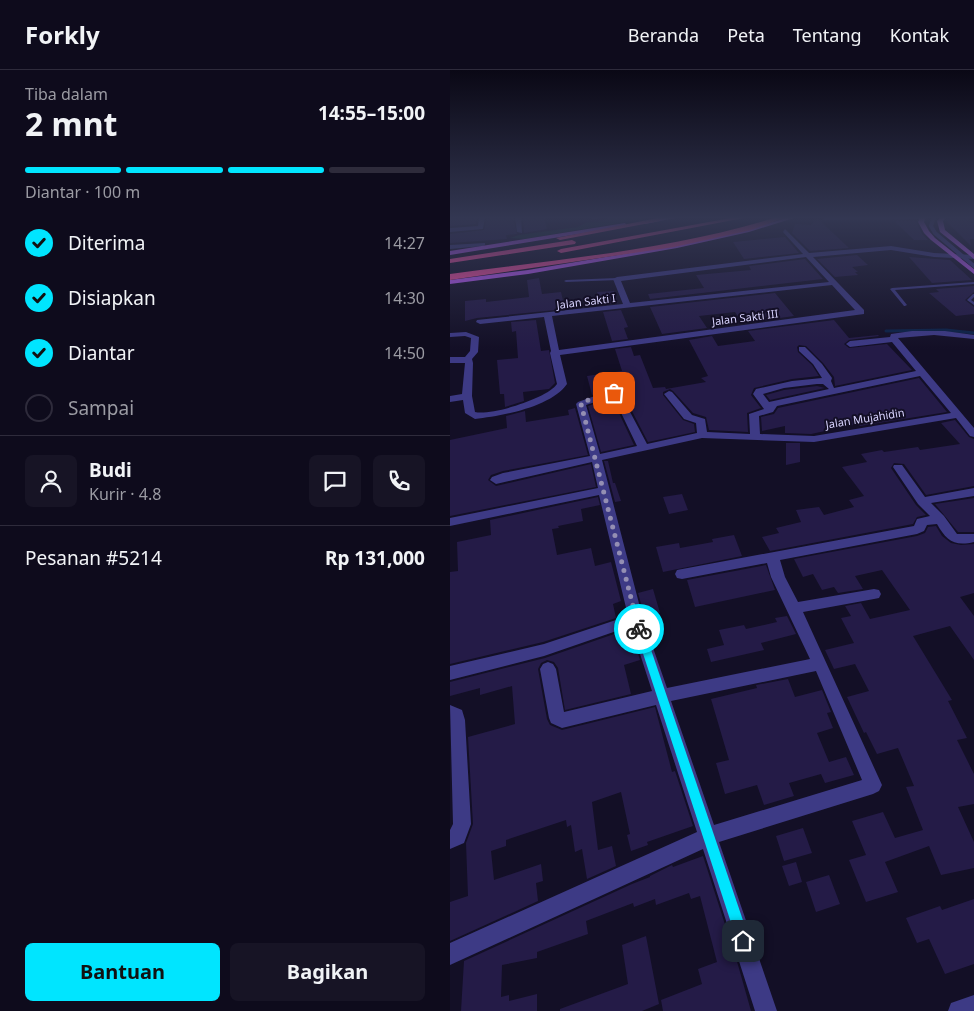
<!DOCTYPE html>
<html lang="id">
<head>
<meta charset="utf-8">
<style>
	:root { --surface:#0e0b1c; --page:#171425; --text:#f1f3f6; --muted:#9b9ba3; --line:#2e2b3b; --accent:#00e5ff }
	body { margin:0; font-family:"Noto Sans",sans-serif; background:var(--page); color:var(--text); height:100vh; display:flex; flex-direction:column; font-size:19px; white-space:nowrap }
	* { box-sizing:border-box; margin:0 }
	p { font-size:16px; color:var(--muted) }
	.icon { flex:none; width:28px; height:28px; fill:none; stroke:currentColor; stroke-width:2; stroke-linecap:round; stroke-linejoin:round }
	.map { position:relative; flex:1; overflow:hidden }
	.sheet { display:flex; flex-direction:column; background:var(--surface); width:450px }
	.sheet>* { flex:none }
	.pin { position:absolute; display:grid; place-items:center; width:42px; height:42px; color:#fff; margin:-21px; border-radius:10px; box-shadow:0 2px 8px #0006 }
	.courier { position:absolute; display:grid; place-items:center; width:50px; height:50px; margin:-25px; border:4px solid #00e5ff; border-radius:50%; background:#fff; color:#222; box-shadow:0 1px 6px #0007 }
	.overview em { font-style:normal; font-weight:700 }
	.overview div { display:flex; flex-direction:column-reverse }
	.overview { display:flex; align-items:center; justify-content:space-between; height:85px; padding:0 25px }
	h1 { font-size:32px; font-weight:700; line-height:38px }
	.bar { display:grid; grid-template-columns:repeat(4,1fr); gap:8px 5px; align-content:center; height:60px; padding:0 25px }
	.bar i { height:6px; border-radius:4px; background:var(--line) }
	.bar .current { background:var(--accent) }
	.bar p { grid-column:span 4 }
	.line { display:flex; align-items:center; gap:12px; padding:0 25px; border-top:1px solid var(--line) }
	.line div { flex:1 }
	.round { display:grid; place-items:center; flex:none; width:52px; height:52px; border-radius:8px; background:var(--page) }
	ol { padding:0 25px; list-style:none }
	li { display:flex; align-items:center; gap:15px; height:55px }
	li p { margin-inline-start:auto }
	li .icon { padding:5px; border-radius:50%; background:var(--accent); color:#111; stroke-width:4 }
	li:last-child { color:var(--muted) }
	li i { width:28px; height:28px; border:2px solid var(--line); border-radius:50% }
	.primary-button { display:flex; gap:10px; margin-top:auto; padding:10px 25px }
	.primary-button a { flex:1; height:58px; border-radius:8px; background:var(--accent); color:#111; font-size:20px; font-weight:700; line-height:58px; text-align:center }
	.primary-button a+a { background:var(--page); color:var(--text) }
	header { display:flex; align-items:center; gap:30px; box-sizing:border-box; height:70px; padding:0 25px; background:var(--surface); border-bottom:1px solid var(--line) }
	header strong { font-size:24px }
	nav { display:flex; gap:28px; margin-inline-start:auto; font-size:18px }
	main { display:flex; flex:1; min-height:0 }
	.map>svg:first-child { display:block }
	.green { fill:#12302f }
	.lines { fill:none; stroke-linecap:round; stroke-linejoin:round }
	.stream { stroke:#0c2248; stroke-width:3 }
	.building { fill:#241b47 }
	.service { fill:#3d3a85; fill-rule:evenodd }
	.minor { fill:#3d3a85; fill-rule:evenodd }
	.primary { fill:#c25bff; fill-rule:evenodd }
	.motorway { fill:#ff4fa3; fill-rule:evenodd }
	.service-bridge { stroke:#3d3a85; stroke-width:4 }
	.route { fill:#00e5ff }
	.done { stroke:#948fb3; stroke-width:5; stroke-dasharray:0 9 }
	.labels { text-anchor:middle; dominant-baseline:central; stroke-width:4; stroke-linejoin:round; paint-order:stroke }
	.far-street-label { font-size:11px; fill:#d9d4ff; stroke:#130f26 }
</style>
</head>
<body>
<header>
<strong>Forkly</strong>
<nav><a>Beranda</a><a>Peta</a><a>Tentang</a><a>Kontak</a></nav>
</header>
<main>
<section class="sheet">
<div class="overview"><div><h1>2 mnt</h1><p>Tiba dalam</p></div><em>14:55–15:00</em></div>
<div class="bar"><i class="current"></i><i class="current"></i><i class="current"></i><i></i><p>Diantar · 100 m</p></div>
<ol>
<li><svg class="icon" aria-label="check" viewBox="0 0 24 24"><path d="M5 12l5 5 9-10"/></svg>Diterima<p>14:27</p></li>
<li><svg class="icon" aria-label="check" viewBox="0 0 24 24"><path d="M5 12l5 5 9-10"/></svg>Disiapkan<p>14:30</p></li>
<li><svg class="icon" aria-label="check" viewBox="0 0 24 24"><path d="M5 12l5 5 9-10"/></svg>Diantar<p>14:50</p></li>
<li><i></i>Sampai</li>
</ol>
<div class="line" style="height:90px"><a class="round"><svg class="icon" aria-label="person" viewBox="0 0 24 24"><circle cx="12" cy="8" r="4"/><path d="M4 21q1-7 8-7t8 7"/></svg></a><div><b>Budi</b><p>Kurir · 4.8</p></div><a class="round"><svg class="icon" aria-label="chat" viewBox="0 0 24 24"><path d="M4 5h16v11H9l-5 4z"/></svg></a><a class="round"><svg class="icon" aria-label="phone" viewBox="0 0 24 24"><path d="M5 4h4l2 5-3 2q2 4 5 5l2-3 5 2v4C11 20 4 13 5 4z"/></svg></a></div>
<div class="line" style="height:65px"><div>Pesanan #5214</div><b>Rp 131,000</b></div>
<div class="primary-button"><a>Bantuan</a><a>Bagikan</a></div>
</section>
<div class="map">
<svg width="524" height="941" viewBox="0 0 524 941">
	<rect width="100%" height="100%" fill="#130f26"/>
	<path class="green" d="M159,147H205L74,169L60,168L69,165L128,157L137,152L152,151Z"/>
	<g class="lines">
		<path class="stream" d="M436,261L496,260L524,263"/>
	</g>
	<path class="building" d="M0,147H27L26,154L0,156Z
		M37,147H63L67,164L56,165L57,169L0,173V164L34,160Z
		M73,147H94L97,159L74,163Z
		M499,147H519L520,153H524V169H520L521,176L496,151Z
		M367,148L399,178L360,181L342,163L345,154L361,155Z
		M444,151H466L472,164L478,170H464Z
		M335,167L349,183L294,189L283,172Z
		M407,185L418,195L402,197L408,202H405L408,205L385,207L367,189Z
		M459,187L500,190L522,210L482,213Z
		M355,189L373,209L200,229L198,224L254,218L246,205L301,200L299,196Z
		M89,208L92,224L111,222L115,239L27,248L15,251V231L36,229V232L79,227L77,210Z
		M524,216V222L515,230L524,237V244L506,246L479,223L489,222L486,219Z
		M164,221L168,233L151,235L147,222Z
		M325,223L344,246L293,253L285,242L249,246L257,258L212,264L200,237Z
		M171,240L178,257L174,258L178,269L162,271L153,242Z
		M86,250L91,281L99,280L105,313L99,319L73,322L74,331L55,337L54,324H50L47,290L68,288L66,261L62,262L61,252Z
		M384,250L399,268L428,265L429,266L399,270L394,274L399,278L437,274L462,300L385,316L384,307L373,293L356,276L349,275L347,277L348,282L362,295L369,306L342,309L304,318L301,325L311,338L297,343L298,362L259,360L256,347L243,343L223,321L220,319L213,322V325L233,350L244,354L245,362L198,372L171,320L159,319L142,325L137,306L172,301L165,279L181,277L184,286L190,285L203,318L215,317L216,319L256,312L251,308L258,306L239,270L262,266L268,276L305,271L298,261Z
		M469,308L497,342L410,356L408,354L361,364L335,363V356L312,361L311,347L324,344L328,338Z
		M367,316L375,318L320,330L316,325L334,320Z
		M162,328L184,375L151,382L138,336Z
		M125,338L138,385L53,401L41,405L38,410L46,416L141,394L146,417L0,446V370L57,358L56,346L75,341L76,352L119,345L118,340Z
		M505,350L519,367L524,369V416L476,425L454,394L444,393L441,398L466,435L476,445L467,447L463,454L320,481L312,467L329,463L326,458L351,452L346,440L369,437L374,445L404,437L399,430L414,426L392,397L417,392L411,384L432,380L434,382L468,377L470,380L510,374L491,353Z
		M336,373H350V392L336,395Z
		M154,391H158L163,413H165L171,431L165,432Z
		M232,424L238,440L219,444L213,427Z
		M148,427L150,435L131,439L133,451L108,456L109,458L102,459L107,485L141,478L145,496L161,492L171,531L163,534L166,548L93,572L0,594V502L8,501L7,472L41,465L40,450Z
		M524,428V462H508L485,434Z
		M486,456L492,466L501,473L511,475L524,474V523L510,527L524,546V590L500,556L463,566L502,630L498,631L517,668L507,670L524,704V734L508,737L524,772V798L491,805L479,776L435,792L448,822L416,832L399,790L416,785L402,751L433,742L445,768L473,760L456,717L464,716L448,678L427,684L416,662L414,663L397,627L419,621L405,594L384,599L375,580L404,573L391,548L401,546L395,536L411,533L420,549L460,540L432,500L405,506L413,519L388,523L384,517L372,520L363,504L353,507L344,489L467,466L475,463L478,457Z
		M284,465L292,486L213,502L206,477L229,473L230,478L263,472L262,469Z
		M316,495L325,520L245,537L237,510Z
		M203,519L210,543L195,548L188,523Z
		M337,546L346,564L311,573L314,580L261,592L257,579L274,575L269,560L294,555L296,559L327,552L325,548Z
		M170,562L172,573L184,570L190,590L174,595L181,624L115,640L108,598L104,592L97,590L91,593L88,599L97,649L100,655L112,660L205,637L222,702L225,701L243,756L197,772L198,775L181,781L177,765L180,764L171,722L142,732L148,780L162,776L166,796L137,809L132,779L125,782L121,755L117,757L116,750L56,770V776L41,781L44,810L91,794L93,811L86,813L88,831L0,871V832L18,826L16,773L23,754L18,667L65,654L62,616L30,625V618L0,626V612L95,588Z
		M338,609L345,627L372,620L381,642L377,643L383,658L367,663L379,692L396,687L404,705L375,713L371,704L339,713L344,726L314,735L307,715L275,724L266,693L279,690L261,629L307,618L306,615Z
		M353,758L362,783L334,791L326,766Z
		M253,786L288,895L301,941H213L211,930L252,914L248,899L267,892L250,826L241,829L239,823L206,835L205,829L184,837L183,833L136,851L138,864L87,882V888L52,895L51,927L59,925V931L87,924V941H11L14,891L182,814L200,807V806L222,795L223,797Z
		M346,792L352,812L339,816L332,796Z
		M379,805L390,834L366,842L356,812Z
		M524,829V894L495,904L479,869L467,873L456,848L490,836L492,840Z
		M196,866L209,934L192,941H110V939L178,914L172,875Z"/>
	<g class="lines">
		<path class="service" d="M135,147H158L144,149Z
			M167,208H168V210L116,212L114,211L116,210Z
			M524,212V214L445,220L457,235L455,236H454L440,219L442,218Z
			M523,224H524V227L521,230L524,232V235L517,230Z"/>
		<path class="minor" d="M29,147H35L33,159L0,162V158L28,156Z
			M65,147H71L72,163L67,162Z
			M375,147H476L473,149L373,150Z
			M335,159L359,183L441,176L484,183L524,185V189L484,187L441,180L363,187L414,240V244L110,285L117,314C101,337 52,346 25,349L15,343L13,330L0,332V326L12,324L15,293H0V287H15L20,281L21,268L15,266L0,267V263L16,262L29,267L28,282L22,289L23,293L22,326L25,342C41,346 98,328 107,314L100,283L101,281L94,247L30,254L26,252L27,250L173,234L163,209L167,207L353,184L333,162ZM356,187L379,212L180,233L171,211ZM382,215L405,240L109,280L102,246Z
			M35,173V175L33,176L0,179V175Z
			M462,261H495L524,265V269L484,265L448,268L524,358V367L520,366L506,348L364,372L252,368L152,390L193,549L217,618L360,589L321,507L317,493L232,509L227,508L225,504L227,500L464,456L467,449L480,446L468,434L443,397L444,395H452L475,427L524,418V426L481,433L494,446L507,464H524V472C504,477 496,470 487,454L477,455L474,461L467,464L330,490L335,507L348,532L424,519L429,520L431,524L429,528L424,529L353,542L432,715L429,721L423,724L269,772L327,941H305L253,779L0,895V873L247,762L206,635L112,658L101,653L99,648L90,599L93,594L98,592L103,594L106,599L114,642L202,621L181,556L94,586L0,610V596L94,574L178,546L149,425L0,456V448L148,418L142,392L46,414L40,410L42,407L53,403L140,386L126,334L128,332L159,321H169L197,374L247,363L246,353L234,349L214,324L219,321L222,322L242,345L255,349L257,362L300,364L299,344L314,339L303,324L306,319L342,311L372,308L363,294L349,281V277H355L372,294L382,308L381,311L384,318L466,301L442,272L400,277L396,274L400,271L440,267L441,264ZM470,306L501,343L364,366L310,364L309,346L323,342L327,336ZM367,314H373L379,319L319,332L313,324L334,318ZM163,326L187,376L150,384L136,335ZM366,601L412,710L264,755L221,631Z
			M0,635L12,640L15,650L21,754L14,773L0,779V760L3,754Z
			M524,925V941H498L501,933Z"/>
		<path class="primary" d="M217,147H230L195,154L192,152Z
			M339,147H347L299,162L227,178L78,204L0,214V210L78,200L227,175L296,160Z
			M470,147H476L474,152L479,161L485,168L524,199V204L481,170L474,163L468,152Z
			M491,147H497L493,151L495,160L524,184V189L490,162L487,151Z
			M175,153L177,156L0,185V181Z"/>
		<path class="motorway" d="M286,147H299L111,183L107,181L111,179Z
			M327,147H336L301,160L224,177L0,210V204C109,189 221,180 327,147Z
			M208,148L210,149V151L110,170L106,168Z
			M122,170L126,172L125,174L0,193V189Z"/>
		<path class="service-bridge" d="M484,147L481,156L485,163L524,196"/>
	</g>
	<linearGradient id="sky" x2="0" y2="1"><stop stop-color="#0a0815"/><stop offset="0.53" stop-color="#333752"/><stop offset="1" stop-color="#333752" stop-opacity="0"/></linearGradient>
	<rect width="524" height="279" fill="url(#sky)"/>
	<path class="route" d="M189,555L194,559L300,871L298,876L293,878L289,876L287,871L185,559Z"/>
	<g class="lines">
		<path class="done" d="M164,323L135,331L131,334L189,559"/>
	</g>
	<g class="labels">
		<g class="far-street-label">
			<text transform="translate(136 231) rotate(-7)">Jalan Sakti I</text>
			<text transform="translate(295 247) rotate(-7)">Jalan Sakti III</text>
			<text transform="translate(415 348) rotate(-9)">Jalan Mujahidin</text>
		</g>
	</g>
</svg>
<div class="pin" style="left:164px;top:323px;background:#ea580c"><svg class="icon" aria-label="bag" viewBox="0 0 24 24"><path d="M5 8h14l-1 12H6zM9 8a3 3 0 0 1 6 0"/></svg></div>
<div class="pin" style="left:293px;top:871px;background:#1f2937"><svg class="icon" aria-label="home" viewBox="0 0 24 24"><path d="M3 11l9-7 9 7M6 9v11h12V9"/></svg></div>
<div class="courier" style="left:189px;top:559px"><svg class="icon" aria-label="bike" viewBox="0 0 24 24"><circle cx="6" cy="16" r="4"/><circle cx="18" cy="16" r="4"/><path d="M6 16l4-8h5l3 8M10 8l3 8H6M13 5h3"/></svg></div>
</div>
</main>
</body>
</html>
